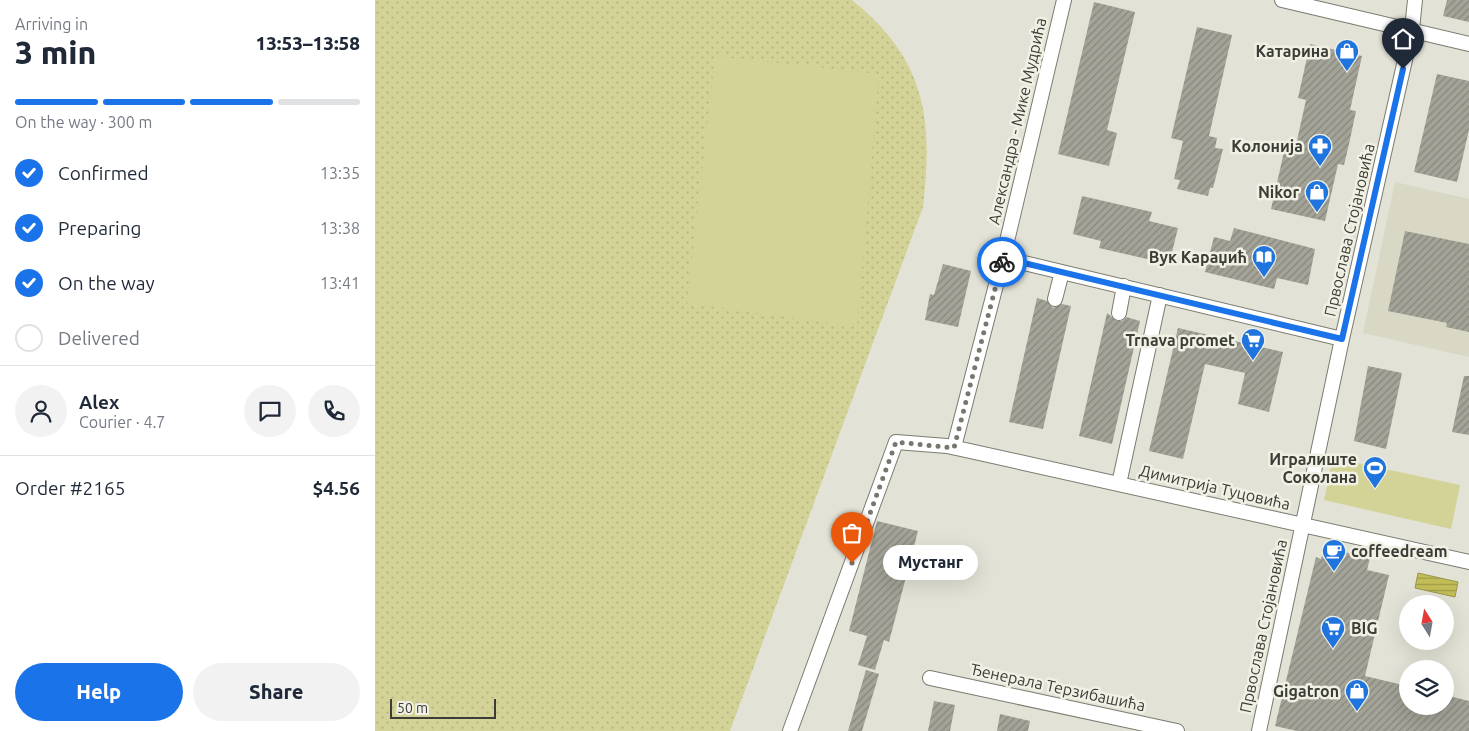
<!DOCTYPE html>
<html lang="en">
<head>
<meta charset="utf-8">
<style>
	:root { --surface:#fff; --page:#f2f2f3; --text:#1f2937; --muted:#747a83; --line:#e0e1e3; --accent:#1a73e8 }
	body { margin:0; font-family:Ubuntu,sans-serif; background:var(--page); color:var(--text); height:100vh; display:flex; flex-direction:column; font-size:19px; white-space:nowrap }
	* { box-sizing:border-box; margin:0 }
	p { font-size:16px; color:var(--muted) }
	.icon { flex:none; width:28px; height:28px; fill:none; stroke:currentColor; stroke-width:2; stroke-linecap:round; stroke-linejoin:round }
	.map { position:relative; flex:1; overflow:hidden }
	.details { display:flex; flex-direction:column; background:var(--surface); width:375px }
	.details>* { flex:none }
	.needle { width:32px; rotate:349deg }
	.buttons { position:absolute; left:1024px; top:595px; display:grid; gap:10px }
	.buttons a { display:grid; place-items:center; width:55px; height:55px; border-radius:50%; background:var(--surface); box-shadow:0 5px 20px #0002; font-size:25px }
	.scale { position:absolute; left:15px; bottom:12px; width:106px; box-sizing:border-box; padding-left:5px; border:2px solid #3d3d38; border-top:0; font-size:14px; line-height:18px; white-space:nowrap; color:#3d3d38; -webkit-text-stroke:4px #f0f0e4; paint-order:stroke }
	.pin { position:absolute; display:grid; place-items:center; width:42px; height:42px; color:#fff; margin:-51px -21px; border-radius:50% 50% 50% 0; rotate:-45deg; box-shadow:0 0 5px #0007 }
	.pin .icon { rotate:45deg }
	.courier { position:absolute; display:grid; place-items:center; width:50px; height:50px; margin:-25px; border:4px solid #1a73e8; border-radius:50%; background:#fff; color:#222; box-shadow:0 1px 6px #0007 }
	.bubble { position:absolute; height:35px; border-radius:18px; background:var(--surface); box-shadow:0 5px 20px #0002; font-size:16px; font-weight:800; line-height:35px; text-align:center }
	.head em { font-style:normal; font-weight:800 }
	.head div { display:flex; flex-direction:column-reverse }
	.head { display:flex; align-items:center; justify-content:space-between; height:85px; padding:0 15px }
	h1 { font-size:32px; font-weight:800; line-height:38px }
	.bar { display:grid; grid-template-columns:repeat(4,1fr); gap:8px 5px; align-content:center; height:60px; padding:0 15px }
	.bar i { height:6px; border-radius:4px; background:var(--line) }
	.bar .current { background:var(--accent) }
	.bar p { grid-column:span 4 }
	.line { display:flex; align-items:center; gap:12px; padding:0 15px; border-top:1px solid var(--line) }
	.line div { flex:1 }
	.round { display:grid; place-items:center; flex:none; width:52px; height:52px; border-radius:26px; background:var(--page) }
	ol { padding:0 15px; list-style:none }
	li { display:flex; align-items:center; gap:15px; height:55px }
	li p { margin-inline-start:auto }
	li .icon { padding:5px; border-radius:50%; background:var(--accent); color:#fff; stroke-width:4 }
	li:last-child { color:var(--muted) }
	li i { width:28px; height:28px; border:2px solid var(--line); border-radius:50% }
	.primary-button { display:flex; gap:10px; margin-top:auto; padding:10px 15px }
	.primary-button a { flex:1; height:58px; border-radius:30px; background:var(--accent); color:#fff; font-size:20px; font-weight:800; line-height:58px; text-align:center }
	.primary-button a+a { background:var(--page); color:var(--text) }
	main { display:flex; flex:1; min-height:0 }
	.map>svg:first-child { display:block }
	.built { fill:#d8d8c5 }
	.grass { fill:url(#grass-dots) }
	.park { fill:#d3d297 }
	.water { fill:url(#water-rules); stroke:#9a974d }
	.building { fill:url(#building-hatch) }
	.lines { fill:none; stroke-linecap:round; stroke-linejoin:round }
	.minor-casing { stroke:#7b7b70; stroke-width:16 }
	.minor { stroke:#fff; stroke-width:14 }
	.done { stroke:#77776f; stroke-width:5; stroke-dasharray:0 9 }
	.route { stroke:#1a73e8; stroke-width:6 }
	.labels { text-anchor:middle; dominant-baseline:central; stroke-width:5; stroke-linejoin:round; paint-order:stroke }
	.poi-label { font-size:16px; font-weight:bold; fill:#3d3d38; stroke:#f0f0e4; text-anchor:end }
	.street-label { font-size:16px; fill:#3d3d38; stroke:#f0f0e4 }
</style>
</head>
<body>
<main>
<section class="details">
<div class="head"><div><h1>3 min</h1><p>Arriving in</p></div><em>13:53–13:58</em></div>
<div class="bar"><i class="current"></i><i class="current"></i><i class="current"></i><i></i><p>On the way · 300 m</p></div>
<ol>
<li><svg class="icon" aria-label="check" viewBox="0 0 24 24"><path d="M5 12l5 5 9-10"/></svg>Confirmed<p>13:35</p></li>
<li><svg class="icon" aria-label="check" viewBox="0 0 24 24"><path d="M5 12l5 5 9-10"/></svg>Preparing<p>13:38</p></li>
<li><svg class="icon" aria-label="check" viewBox="0 0 24 24"><path d="M5 12l5 5 9-10"/></svg>On the way<p>13:41</p></li>
<li><i></i>Delivered</li>
</ol>
<div class="line" style="height:90px"><a class="round"><svg class="icon" aria-label="person" viewBox="0 0 24 24"><circle cx="12" cy="8" r="4"/><path d="M4 21q1-7 8-7t8 7"/></svg></a><div><b>Alex</b><p>Courier · 4.7</p></div><a class="round"><svg class="icon" aria-label="chat" viewBox="0 0 24 24"><path d="M4 5h16v11H9l-5 4z"/></svg></a><a class="round"><svg class="icon" aria-label="phone" viewBox="0 0 24 24"><path d="M5 4h4l2 5-3 2q2 4 5 5l2-3 5 2v4C11 20 4 13 5 4z"/></svg></a></div>
<div class="line" style="height:65px"><div>Order #2165</div><b>$4.56</b></div>
<div class="primary-button"><a>Help</a><a>Share</a></div>
</section>
<div class="map">
<svg width="1094" height="731" viewBox="0 0 1094 731">
	<defs>
		<pattern id="grass-dots" width="8" height="8" patternUnits="userSpaceOnUse" patternTransform="scale(1.25)"><rect width="8" height="8" fill="#d3d297"/><path d="M2 2h.1M6 6h.1" fill="none" stroke="#b6b583" stroke-width="1.8" stroke-linecap="round"/></pattern>
		<pattern id="water-rules" width="6" height="5" patternUnits="userSpaceOnUse" patternTransform="scale(1.25)"><rect width="6" height="5" fill="#c2bd56"/><path d="M0 2.5h6" fill="none" stroke="#9f9b48"/></pattern>
		<pattern id="building-hatch" width="6" height="6" patternUnits="userSpaceOnUse" patternTransform="scale(1.25)"><rect width="6" height="6" fill="#a3a398"/><path d="M-1 1l2-2M0 6l6-6M5 7l2-2" fill="none" stroke="#86867d"/></pattern>
	</defs>
	<rect width="100%" height="100%" fill="#e2e2d6"/>
	<path class="built" d="M1020,182L1094,199V357L988,333Z"/>
	<path class="grass" d="M0,0H477C551,60 558,118 548,207L355,731H0Z"/>
	<path class="park" d="M340,56L504,74L482,327L312,303Z
		M958,458L1085,485L1076,529L949,500Z"/>
	<path class="water" d="M1043,573L1083,582L1080,597L1040,588Z"/>
	<path class="building" d="M1072,0H1094V22L1068,16Z
		M719,2L760,12L732,130L742,133L734,166L683,154Z
		M822,27L857,35L834,136L842,138L840,148L848,149L838,188H835L833,196L802,189L805,180L799,179L808,141L796,138Z
		M935,44L987,56L975,110L981,111L974,144L969,165L963,164L950,221L896,209L909,152L919,154L931,100L923,98Z
		M1062,74L1094,81V130L1082,182L1039,172Z
		M707,196L777,212L774,221L803,228L794,264L724,248L726,241L698,234Z
		M859,228L940,249L933,285L902,278L899,289L830,272L839,237L855,241Z
		M1030,231L1094,244V332L1071,327L1072,323L1013,311Z
		M568,264L596,271L583,327L550,320L555,294L559,295Z
		M662,298L672,301L678,308L687,304L696,306L668,429L634,422Z
		M732,313L742,321H747L751,317L765,321L737,444L704,436Z
		M803,328L908,352L894,412L863,404L870,373L830,364L808,459L774,451Z
		M993,366L1027,373L1011,449L979,441Z
		M1089,376H1094V435L1077,432Z
		M502,521L543,531L514,642L509,640L500,670L483,665L492,636L474,631Z
		M949,547L995,558L992,570L1014,575L990,676L1032,686V706H1070V695L1094,701V731H922L900,726L941,557L946,559Z
		M491,670L504,674L487,731H473Z
		M559,701L580,705L575,731H553Z
		M625,714L655,721L653,731H622Z"/>
	<g class="lines">
		<g class="minor-casing">
			<path id="minor" d="M907,0L1094,44
				M628,258L967,339
				M680,299L687,272
				M744,313L749,286
				M579,447L628,258L689,0
				M744,484L785,295
				M555,678L802,731
				M415,731L521,442L572,446L595,451L1094,562
				M884,731L967,339L1037,29L1040,0"/>
		</g>
		<use href="#minor" class="minor"/>
	</g>
	<g class="lines">
		<path class="done" d="M477,563L521,442L579,448L627,262"/>
		<path class="route" d="M627,262L628,258L967,339L1028,69"/>
	</g>
	<defs>
		<g id="shop-pin" transform="scale(1.25)"><path d="M0 17L-7.5 6A9.5 9.5 0 1 1 7.5 6Z" fill="#1f74de" stroke="#f0f0e4"/><path d="M-5-2.5h2.3a2.7 3.5 0 0 1 5.4 0H5L5.5 6h-11ZM-1.5-2.5h3a1.5 2.3 0 0 0-3 0Z" fill="#fff"/></g>
		<g id="pharmacy-pin" transform="scale(1.25)"><path d="M0 17L-7.5 6A9.5 9.5 0 1 1 7.5 6Z" fill="#1f74de" stroke="#f0f0e4"/><path d="M-2-6h4v4h4v4h-4v4h-4v-4h-4v-4h4Z" fill="#fff"/></g>
		<g id="library-pin" transform="scale(1.25)"><path d="M0 17L-7.5 6A9.5 9.5 0 1 1 7.5 6Z" fill="#1f74de" stroke="#f0f0e4"/><path d="M-6-4Q-3-5.5-.7-3.5V5Q-3 3-6 4ZM6-4Q3-5.5 .7-3.5V5Q3 3 6 4Z" fill="#fff"/></g>
		<g id="supermarket-pin" transform="scale(1.25)"><path d="M0 17L-7.5 6A9.5 9.5 0 1 1 7.5 6Z" fill="#1f74de" stroke="#f0f0e4"/><path d="M-6-5.5h2.5l.6 2H6L4.5 2H-2.5L-4.4-4H-6ZM-1.5 3.2a1.3 1.3 0 1 0 .1 0ZM3 3.2a1.3 1.3 0 1 0 .1 0Z" fill="#fff"/></g>
		<g id="stadium-pin" transform="scale(1.25)"><path d="M0 17L-7.5 6A9.5 9.5 0 1 1 7.5 6Z" fill="#1f74de" stroke="#f0f0e4"/><path d="M0-5a6.5 5 0 1 0 0 10a6.5 5 0 1 0 0-10ZM-3.5-1.8h7v3.6h-7Z" fill="#fff"/></g>
		<g id="cafe-pin" transform="scale(1.25)"><path d="M0 17L-7.5 6A9.5 9.5 0 1 1 7.5 6Z" fill="#1f74de" stroke="#f0f0e4"/><path d="M-5.5-4.5H6V0H3Q3 3.5 0 3.5H-2.5Q-5.5 3.5-5.5 0ZM3-3.2v2h1.7v-2ZM-6 4.5H4V6H-6Z" fill="#fff"/></g>
	</defs>
	<g fill-rule="evenodd">
		<use href="#shop-pin" x="972" y="51"/>
		<use href="#pharmacy-pin" x="945" y="146"/>
		<use href="#shop-pin" x="942" y="192"/>
		<use href="#library-pin" x="889" y="257"/>
		<use href="#supermarket-pin" x="878" y="340"/>
		<use href="#stadium-pin" x="1000" y="468"/>
		<use href="#cafe-pin" x="959" y="551"/>
		<use href="#supermarket-pin" x="958" y="628"/>
		<use href="#shop-pin" x="982" y="691"/>
	</g>
	<g class="labels">
		<g class="poi-label">
			<text x="954" y="51">Катарина</text>
			<text x="928" y="146">Колонија</text>
			<text x="924" y="192">Nikor</text>
			<text x="872" y="257">Вук Караџић</text>
			<text x="860" y="340">Trnava promet</text>
			<text x="982" y="459">Игралиште<tspan x="982" dy="18">Соколана</tspan></text>
			<text x="976" y="551" text-anchor="start">coffeedream</text>
			<text x="976" y="628" text-anchor="start">BIG</text>
			<text x="964" y="691">Gigatron</text>
		</g>
		<g class="street-label">
			<text transform="translate(642 121) rotate(-77)">Александра - Мике Мудрића</text>
			<text transform="translate(974 230) rotate(-77)">Првослава Стојановића</text>
			<text transform="translate(840 487) rotate(13)">Димитрија Туцовића</text>
			<text transform="translate(888 626) rotate(-78)">Првослава Стојановића</text>
			<text transform="translate(683 687) rotate(12)">Ђенерала Терзибашића</text>
		</g>
	</g>
</svg>
<div class="buttons">
<a><svg class="needle" viewBox="-14 -14 28 28"><path d="M0-13l5 13h-10z" fill="#e53935"/><path d="M0 13l5-13h-10z" fill="#747a83"/></svg></a>
<a><svg class="icon" aria-label="layers" viewBox="0 0 24 24"><path d="M12 4l9 5-9 5-9-5zM3 14l9 5 9-5"/></svg></a>
</div>
<div class="scale">50 m</div>
<div class="pin" style="left:477px;top:563px;background:#ea580c"><svg class="icon" aria-label="bag" viewBox="0 0 24 24"><path d="M5 8h14l-1 12H6zM9 8a3 3 0 0 1 6 0"/></svg></div>
<div class="pin" style="left:1028px;top:69px;background:#1f2937"><svg class="icon" aria-label="home" viewBox="0 0 24 24"><path d="M3 11l9-7 9 7M6 9v11h12V9"/></svg></div>
<div class="courier" style="left:627px;top:262px"><svg class="icon" aria-label="bike" viewBox="0 0 24 24"><circle cx="6" cy="16" r="4"/><circle cx="18" cy="16" r="4"/><path d="M6 16l4-8h5l3 8M10 8l3 8H6M13 5h3"/></svg></div>
<div class="bubble" style="left:508px;top:545px;width:95px">Мустанг</div>
</div>
</main>
</body>
</html>
